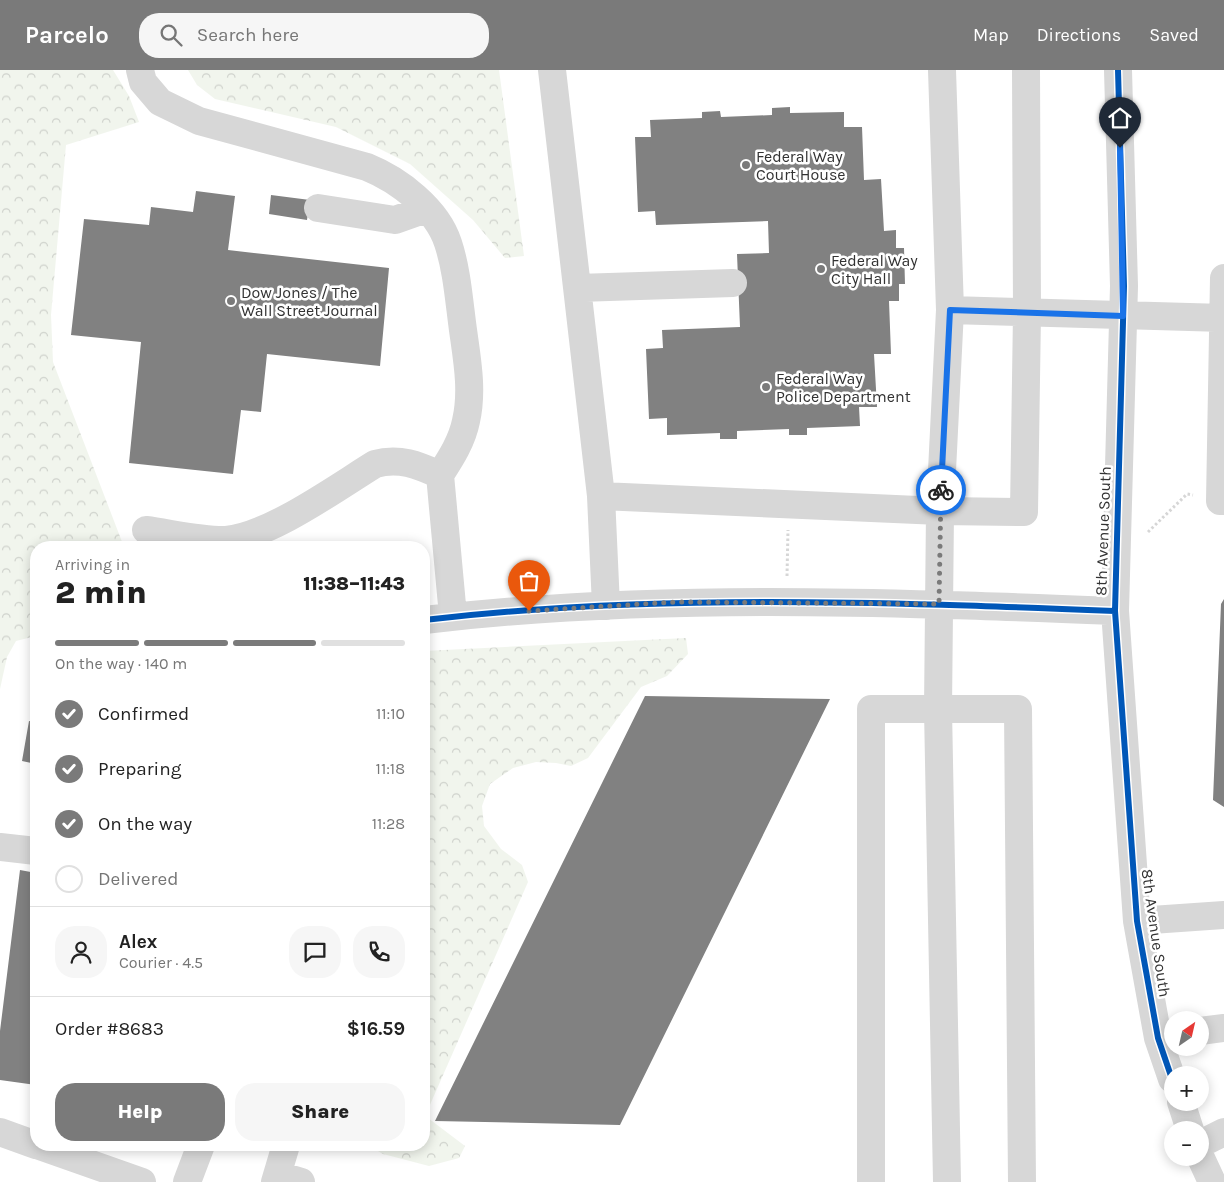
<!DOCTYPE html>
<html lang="en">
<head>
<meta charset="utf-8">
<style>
	:root { --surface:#fff; --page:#f6f6f6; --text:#222; --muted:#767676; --line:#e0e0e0; --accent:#7a7a7a }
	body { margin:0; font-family:Karla,sans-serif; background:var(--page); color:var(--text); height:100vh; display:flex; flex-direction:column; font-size:19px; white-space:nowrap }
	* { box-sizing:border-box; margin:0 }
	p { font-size:16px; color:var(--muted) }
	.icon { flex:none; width:28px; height:28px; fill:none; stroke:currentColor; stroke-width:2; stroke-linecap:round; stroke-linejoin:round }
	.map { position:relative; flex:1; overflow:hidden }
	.details { position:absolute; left:30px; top:471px; width:400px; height:610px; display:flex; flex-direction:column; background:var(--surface); border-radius:20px; box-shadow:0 2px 12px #0003 }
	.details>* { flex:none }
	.needle { width:32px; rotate:34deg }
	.fabs { position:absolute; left:1164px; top:941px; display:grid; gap:10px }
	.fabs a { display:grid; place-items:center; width:45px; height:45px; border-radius:50%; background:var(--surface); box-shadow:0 2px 12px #0003; font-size:25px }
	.pin { position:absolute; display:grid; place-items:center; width:42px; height:42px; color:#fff; margin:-51px -21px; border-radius:50% 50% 50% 0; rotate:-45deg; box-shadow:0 0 5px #0007 }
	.pin .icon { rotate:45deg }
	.courier { position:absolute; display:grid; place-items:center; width:50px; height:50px; margin:-25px; border:4px solid #1a73e8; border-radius:50%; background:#fff; color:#222; box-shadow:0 1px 6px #0007 }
	.overview em { font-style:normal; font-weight:800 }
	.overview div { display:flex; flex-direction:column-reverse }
	.overview { display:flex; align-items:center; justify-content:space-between; height:85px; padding:0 25px }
	h1 { font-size:32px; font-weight:800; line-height:38px }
	.bar { display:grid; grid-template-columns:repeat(4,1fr); gap:8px 5px; align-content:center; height:60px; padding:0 25px }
	.bar i { height:6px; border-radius:4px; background:var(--line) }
	.bar .selected { background:var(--accent) }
	.bar p { grid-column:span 4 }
	.line { display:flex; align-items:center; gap:12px; padding:0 25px; border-top:1px solid var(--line) }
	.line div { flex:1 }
	.round { display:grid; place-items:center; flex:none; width:52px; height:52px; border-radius:20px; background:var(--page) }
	ol { padding:0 25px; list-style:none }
	li { display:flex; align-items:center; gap:15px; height:55px }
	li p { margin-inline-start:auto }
	li .icon { padding:5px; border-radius:50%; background:var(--accent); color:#fff; stroke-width:4 }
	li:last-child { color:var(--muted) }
	li i { width:28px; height:28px; border:2px solid var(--line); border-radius:50% }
	.action { display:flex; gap:10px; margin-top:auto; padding:10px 25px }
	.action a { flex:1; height:58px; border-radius:20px; background:var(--accent); color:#fff; font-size:20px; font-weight:800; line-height:58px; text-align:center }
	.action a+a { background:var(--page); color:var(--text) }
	header { display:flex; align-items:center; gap:30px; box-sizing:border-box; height:70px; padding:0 25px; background:var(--accent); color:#fff }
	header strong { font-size:24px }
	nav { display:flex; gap:28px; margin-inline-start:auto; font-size:18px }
	.search { width:350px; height:45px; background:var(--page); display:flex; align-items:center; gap:12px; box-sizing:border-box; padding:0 18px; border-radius:20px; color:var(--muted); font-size:19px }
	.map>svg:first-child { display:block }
	.forest { fill:url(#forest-crowns) }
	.building { fill:#818181 }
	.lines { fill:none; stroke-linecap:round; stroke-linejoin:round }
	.path { stroke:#d6d6d6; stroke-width:3; stroke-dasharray:2.5 2.5; stroke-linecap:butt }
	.minor { stroke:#d7d7d7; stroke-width:28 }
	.cycleway-casing { stroke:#fff; stroke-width:9 }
	.cycleway { stroke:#0057b8; stroke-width:6 }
	.done { stroke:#7a7a7a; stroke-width:5; stroke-dasharray:0 9 }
	.route { stroke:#1a73e8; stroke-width:6 }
	.poi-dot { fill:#7a7a7a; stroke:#fff; stroke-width:2 }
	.labels { text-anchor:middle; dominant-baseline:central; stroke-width:5; stroke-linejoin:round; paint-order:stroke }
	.poi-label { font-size:16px; fill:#333; stroke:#fff; text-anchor:start }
	.street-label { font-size:16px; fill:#333; stroke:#fff }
</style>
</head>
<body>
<header>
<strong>Parcelo</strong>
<div class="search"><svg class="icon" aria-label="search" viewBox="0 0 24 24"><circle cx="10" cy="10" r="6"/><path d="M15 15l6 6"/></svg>Search here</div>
<nav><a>Map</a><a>Directions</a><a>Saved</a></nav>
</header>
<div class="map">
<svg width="1224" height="1112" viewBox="0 0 1224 1112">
	<defs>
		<pattern id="forest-crowns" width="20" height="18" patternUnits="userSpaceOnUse" patternTransform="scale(1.25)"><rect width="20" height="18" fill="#f1f5ed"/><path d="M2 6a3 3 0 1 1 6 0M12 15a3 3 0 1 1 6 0" fill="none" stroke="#cfd2cc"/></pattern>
	</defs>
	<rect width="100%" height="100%" fill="#fff"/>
	<path class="forest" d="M0,0H113L129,26L139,52L66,75L51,245L53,292L124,477L36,478V566L16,571L7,587L0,619Z
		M188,0H499L524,186L505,188L473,150L410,94L336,57L215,29L197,15Z
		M686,568L688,584L667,606L641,617L588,688L571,696L556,693L536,692L513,698L490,714L482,736L484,756L501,779L522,795L528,812L429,1037L428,1048L465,1076L459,1088L429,1096L383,1084L368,1075H424V581Z"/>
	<path class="building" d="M790,37V43L844,42V57H862L864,110L881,109L884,161L896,160V178H904L905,214H899V231H889L891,284H874L877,337H859L860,356L807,358V365H789V359L737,361V369H720V363L667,365V348L649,349L646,279L663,278L662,260L740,257L737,184L769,183L768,151L656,155L655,141L638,142L635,67H651L650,50L702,48V42L720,41L721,47L772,45V38Z
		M196,121L235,126L228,180L389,198L380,296L267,284L261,342L241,340L233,404L129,393L141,272L71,265L84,149L149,155L151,137L193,142Z
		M271,125L310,130L307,150L269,144Z
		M1224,529V737L1213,730L1221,534Z
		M645,626L830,629L620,1055L435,1051Z
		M29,651L36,652V694L22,691Z
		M20,800L36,803V1015L0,1010V961Z"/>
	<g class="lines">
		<path class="path" d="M1148,462L1187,424L1193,425
			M787,506L788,460"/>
		<path class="minor" d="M140,0L143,12L160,32L199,51L367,97C399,110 437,139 448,173C457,200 459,231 463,260C467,289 473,321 466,351C462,371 451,388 440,405C418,395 399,387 375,394C336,418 270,466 226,470C204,471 169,463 146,460
			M552,0L601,426L606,536
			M942,0L950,240L940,441L938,639L947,1112
			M1118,0L1124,216L1115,541L1137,851L1158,968L1172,1009
			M318,138L395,150L426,139
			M1224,208L1220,431H1224
			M578,218L733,213
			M950,240L1224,248
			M440,405L453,546
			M601,426L940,441L1024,442L1027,243L1026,0
			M424,550C653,523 884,532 1115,541
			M0,777L36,781
			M1137,851L1224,845
			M1200,961L1224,958
			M1181,1032L1190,1060
			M0,1062L36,1075
			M1200,1074L1224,1062
			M37,1075L142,1112
			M1200,1086L1212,1112
			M278,1105L301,1112
			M187,1112L201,1075
			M275,1112L286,1075
			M871,1112V639H1018L1022,1112"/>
		<g class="cycleway-casing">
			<path id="cycleway" d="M1118,0L1124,216L1115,541L1137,851L1158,968L1172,1009
				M424,550C653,523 884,532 1115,541"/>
		</g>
		<use href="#cycleway" class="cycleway"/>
	</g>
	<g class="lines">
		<path class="done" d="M529,541L675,532L939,534L941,420"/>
		<path class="route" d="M941,420L950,240L1123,246L1120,78"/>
	</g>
	<g class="poi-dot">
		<circle cx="746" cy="95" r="5"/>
		<circle cx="821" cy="199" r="5"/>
		<circle cx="231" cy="231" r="5"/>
		<circle cx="766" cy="317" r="5"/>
	</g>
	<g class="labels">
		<g class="poi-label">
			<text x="756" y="86">Federal Way<tspan x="756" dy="18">Court House</tspan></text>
			<text x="831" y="190">Federal Way<tspan x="831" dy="18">City Hall</tspan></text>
			<text x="241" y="222">Dow Jones / The<tspan x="241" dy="18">Wall Street Journal</tspan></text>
			<text x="776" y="308">Federal Way<tspan x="776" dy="18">Police Department</tspan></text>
		</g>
		<g class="street-label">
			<text transform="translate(1103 461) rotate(-88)">8th Avenue South</text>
			<text transform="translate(1156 863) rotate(82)">8th Avenue South</text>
		</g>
	</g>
</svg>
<div class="fabs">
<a><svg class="needle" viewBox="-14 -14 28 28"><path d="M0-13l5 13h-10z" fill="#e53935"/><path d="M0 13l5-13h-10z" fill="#767676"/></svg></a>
<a>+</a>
<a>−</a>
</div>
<div class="pin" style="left:529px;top:541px;background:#ea580c"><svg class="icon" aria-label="bag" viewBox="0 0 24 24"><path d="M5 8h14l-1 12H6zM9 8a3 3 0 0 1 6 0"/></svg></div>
<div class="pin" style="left:1120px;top:78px;background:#1f2937"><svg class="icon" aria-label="home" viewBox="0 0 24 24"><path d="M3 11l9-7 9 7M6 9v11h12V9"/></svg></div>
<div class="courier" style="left:941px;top:420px"><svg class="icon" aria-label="bike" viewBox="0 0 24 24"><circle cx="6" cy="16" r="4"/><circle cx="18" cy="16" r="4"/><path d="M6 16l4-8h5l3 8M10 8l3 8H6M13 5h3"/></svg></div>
<section class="details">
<div class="overview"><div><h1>2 min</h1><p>Arriving in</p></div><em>11:38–11:43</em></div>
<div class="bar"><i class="selected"></i><i class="selected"></i><i class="selected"></i><i></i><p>On the way · 140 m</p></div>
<ol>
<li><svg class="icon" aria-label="check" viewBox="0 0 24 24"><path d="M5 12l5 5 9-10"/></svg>Confirmed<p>11:10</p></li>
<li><svg class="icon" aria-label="check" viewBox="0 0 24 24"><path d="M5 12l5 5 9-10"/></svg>Preparing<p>11:18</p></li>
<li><svg class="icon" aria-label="check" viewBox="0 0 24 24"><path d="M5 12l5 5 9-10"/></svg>On the way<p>11:28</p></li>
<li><i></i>Delivered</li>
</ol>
<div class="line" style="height:90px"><a class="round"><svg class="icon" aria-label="person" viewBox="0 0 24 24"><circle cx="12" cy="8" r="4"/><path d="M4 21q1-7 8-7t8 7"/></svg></a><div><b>Alex</b><p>Courier · 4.5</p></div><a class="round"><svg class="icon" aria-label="chat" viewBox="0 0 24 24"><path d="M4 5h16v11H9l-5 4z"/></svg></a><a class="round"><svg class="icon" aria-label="phone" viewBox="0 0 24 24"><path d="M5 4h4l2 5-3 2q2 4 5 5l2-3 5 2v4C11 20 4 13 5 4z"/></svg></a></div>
<div class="line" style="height:65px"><div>Order #8683</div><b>$16.59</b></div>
<div class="action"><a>Help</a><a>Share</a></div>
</section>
</div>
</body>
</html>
